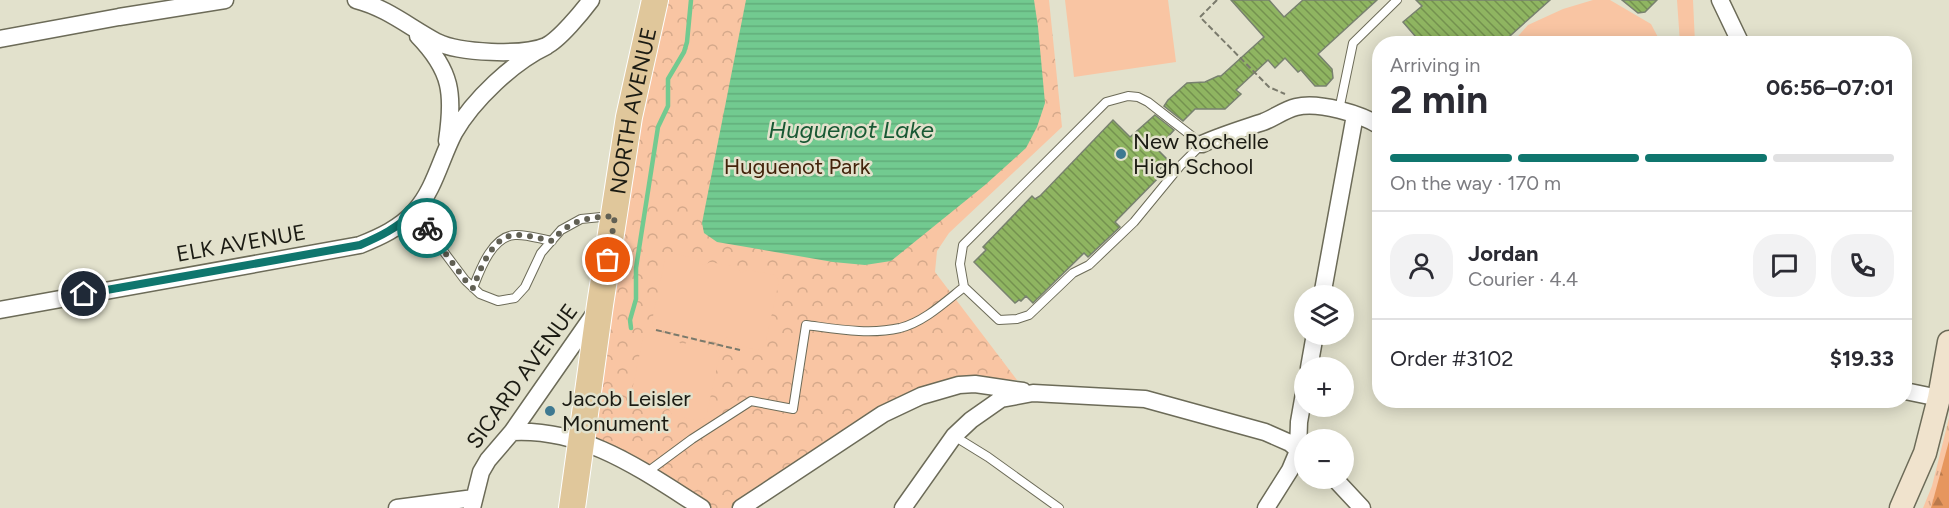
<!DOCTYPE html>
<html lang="en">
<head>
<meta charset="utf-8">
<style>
	:root { --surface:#fff; --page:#f2f2f3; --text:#2b2b33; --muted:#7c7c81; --line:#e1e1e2; --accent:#0f766e }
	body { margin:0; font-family:Figtree,sans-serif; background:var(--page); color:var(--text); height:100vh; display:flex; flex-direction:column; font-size:22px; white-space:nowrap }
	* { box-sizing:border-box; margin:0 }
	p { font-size:20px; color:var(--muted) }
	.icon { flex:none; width:33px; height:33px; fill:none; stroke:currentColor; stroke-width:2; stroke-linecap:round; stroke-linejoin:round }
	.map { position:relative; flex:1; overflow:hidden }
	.details { position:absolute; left:1372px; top:36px; width:540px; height:372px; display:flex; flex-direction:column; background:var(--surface); border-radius:24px; box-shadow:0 3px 15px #0003 }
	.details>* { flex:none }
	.buttons { position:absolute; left:1294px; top:285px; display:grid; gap:12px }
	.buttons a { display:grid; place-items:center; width:60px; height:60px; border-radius:50%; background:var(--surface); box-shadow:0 3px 15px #0003; font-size:30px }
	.pin { position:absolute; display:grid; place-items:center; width:51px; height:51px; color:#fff; margin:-26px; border:3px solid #fff; border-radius:50%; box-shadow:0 2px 6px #0007 }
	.courier { position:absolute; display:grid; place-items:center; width:60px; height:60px; margin:-30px; border:4px solid #0f766e; border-radius:50%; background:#fff; color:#222; box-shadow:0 2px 8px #0007 }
	.summary em { font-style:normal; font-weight:700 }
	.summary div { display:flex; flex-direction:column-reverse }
	.summary { display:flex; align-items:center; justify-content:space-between; height:102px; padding:0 18px }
	h1 { font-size:39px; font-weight:700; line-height:45px }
	.bar { display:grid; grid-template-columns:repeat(4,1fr); gap:9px 6px; align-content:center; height:72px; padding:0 18px }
	.bar i { height:8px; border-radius:4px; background:var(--line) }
	.bar .current { background:var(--accent) }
	.bar p { grid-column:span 4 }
	.line { display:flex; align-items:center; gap:15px; padding:0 18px; border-top:2px solid var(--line) }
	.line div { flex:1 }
	.round { display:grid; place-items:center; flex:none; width:63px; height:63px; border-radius:24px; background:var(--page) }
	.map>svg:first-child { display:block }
	.grass { fill:url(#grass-tufts) }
	.forest { fill:url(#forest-firs) }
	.park { fill:url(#park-crowns) }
	.pitch { fill:#f9c5a3 }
	.water { fill:url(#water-rules) }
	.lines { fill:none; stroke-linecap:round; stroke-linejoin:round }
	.stream { stroke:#72ca90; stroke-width:4.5 }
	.building { fill:url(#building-back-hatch); stroke:#78816f; stroke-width:1.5 }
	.lane-casing { stroke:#6c6b58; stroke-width:10 }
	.street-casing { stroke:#6c6b58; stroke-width:19 }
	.secondary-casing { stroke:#6c6b58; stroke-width:25 }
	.primary-casing { stroke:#fff; stroke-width:28 }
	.path { stroke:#7a7a6c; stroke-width:2; stroke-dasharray:6 3; stroke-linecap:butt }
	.lane { stroke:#fff; stroke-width:8 }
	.street { stroke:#fff; stroke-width:16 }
	.secondary { stroke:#f0e3cd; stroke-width:22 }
	.primary { stroke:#e0c79b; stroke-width:26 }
	.done { stroke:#616054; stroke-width:6; stroke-dasharray:0 10.8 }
	.route { stroke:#0f766e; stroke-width:8 }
	.poi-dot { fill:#3e7991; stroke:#e2e1cc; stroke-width:2 }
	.labels { text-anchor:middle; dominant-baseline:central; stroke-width:5; stroke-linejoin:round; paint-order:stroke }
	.street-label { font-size:22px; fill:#1b1b13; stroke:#e2e1cc }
	.poi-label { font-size:22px; fill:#1b1b13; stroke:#e2e1cc; text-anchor:start }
	.park-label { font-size:22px; fill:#43230b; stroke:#e2e1cc }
	.water-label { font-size:24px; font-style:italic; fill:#195934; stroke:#e2e1cc }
</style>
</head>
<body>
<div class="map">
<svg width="1949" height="508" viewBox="0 0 1949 508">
	<defs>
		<pattern id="grass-tufts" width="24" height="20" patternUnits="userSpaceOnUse" patternTransform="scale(1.5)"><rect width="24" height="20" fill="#f9c5a3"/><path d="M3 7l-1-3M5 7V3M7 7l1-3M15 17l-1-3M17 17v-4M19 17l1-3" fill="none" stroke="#d5a98b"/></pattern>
		<pattern id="forest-firs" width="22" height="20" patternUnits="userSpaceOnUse" patternTransform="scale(1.5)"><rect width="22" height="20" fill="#e6965e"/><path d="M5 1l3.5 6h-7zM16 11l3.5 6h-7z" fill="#ba7a4c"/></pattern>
		<pattern id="park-crowns" width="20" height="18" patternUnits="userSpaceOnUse" patternTransform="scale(1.5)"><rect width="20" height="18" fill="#f9c5a3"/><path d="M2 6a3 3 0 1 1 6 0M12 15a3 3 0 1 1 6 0" fill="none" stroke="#d5a98b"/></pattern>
		<pattern id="water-rules" width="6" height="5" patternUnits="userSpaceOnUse" patternTransform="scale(1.5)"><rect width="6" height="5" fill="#72ca90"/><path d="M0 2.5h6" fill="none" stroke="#62ad7b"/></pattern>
		<pattern id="building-back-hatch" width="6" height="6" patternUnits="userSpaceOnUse" patternTransform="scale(1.5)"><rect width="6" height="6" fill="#8fb561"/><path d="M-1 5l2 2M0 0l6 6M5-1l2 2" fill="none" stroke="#74924f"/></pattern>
	</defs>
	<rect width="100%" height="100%" fill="#e2e1cc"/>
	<path class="grass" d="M1949,418V508H1923L1932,486Z"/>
	<path class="forest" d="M1949,441V508H1931Z"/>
	<path class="park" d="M655,0H1049L1062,127L949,233L937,251L935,272L1017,380L975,379L899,399L731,508H712L590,434Z"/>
	<path class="pitch" d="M1065,0H1168L1176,62L1074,77Z
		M1593,0H1610L1651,24L1661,43H1512L1528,25L1563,9Z
		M1677,0H1693L1695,43H1680Z
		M671,253L698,259L703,266L710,262L737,267L741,273L748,270L775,275L779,281L765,345L758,350L731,345L727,337L720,343L693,337L689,329L681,334L655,329L652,321L665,259Z
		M650,333L677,339L682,346L689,341L716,347L720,353L706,417L699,421L672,415L668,408L660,413L634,408L630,400L643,338Z"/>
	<path class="water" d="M746,0H1034L1038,27L1045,103L1037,127L1026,148L985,185L891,261L865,265L833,262L717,242L704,233L702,223Z"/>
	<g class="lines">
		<path class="stream" d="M631,328L630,320L636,299V268L658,127L668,106V79L684,52L687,42L691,0"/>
	</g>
	<path class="building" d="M1231,0H1269L1284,17L1303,0H1377L1318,54L1332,69L1333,78L1326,86H1315L1301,70L1298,72L1285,58L1275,68L1268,60L1236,90L1241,94L1225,109H1195L1183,121L1164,106L1168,100L1187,83L1205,82L1218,76H1221L1264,37Z
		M1416,0H1550L1501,44H1422L1403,22L1422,6Z
		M1622,0H1657L1645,12L1638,13Z
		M1155,115L1174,130L1157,149L1168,160L1158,171L1162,174L1115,222L1120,227L1088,257L1084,253L1033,303L1026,296L1021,301L1019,300L1015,303L974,262L986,250L983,247L1032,196L1035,199L1040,196L1113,120L1130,137Z"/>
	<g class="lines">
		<g class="lane-casing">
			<path id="lane" d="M1128,96L1138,97L1148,102L1202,144L1180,166L1134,222L1089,265L1073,273L1029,315L1017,319L999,320L964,287L960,264L963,245L1106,102Z
				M1339,110L1353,43L1397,0
				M414,212L465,280L480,294L498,301L515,298L525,287L541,253L561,230L581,219L611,216
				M473,288C480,270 492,236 515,235C526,234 540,239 552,241
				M954,436L988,457L1059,508
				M646,473L692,439L751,401L793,409L806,325C837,329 869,335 900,328C924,322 945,302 964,287"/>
		</g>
		<g class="street-casing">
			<path id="street" d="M356,0C387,8 409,27 437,42C459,53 523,56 546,46C559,40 582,12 591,0
				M1720,0L1741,44
				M418,36C452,71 454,94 447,141
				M0,39L119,17L225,0
				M1202,144C1222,135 1242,129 1263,122C1274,118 1284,110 1296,107C1318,101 1361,114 1380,126
				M1322,296L1355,115
				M0,310L360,245C380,237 400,228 415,211C434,190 441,158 454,133C473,100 513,62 547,46
				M1309,368L1315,334
				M1905,391L1939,398
				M512,432C586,428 643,471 702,508
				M1334,478L1362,508
				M397,508L474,498
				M472,508L481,472L488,460L512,432L597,310
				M741,508L883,414L921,396L959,385L975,384L1023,391
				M903,508L954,436L971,420L1001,399L1033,393L1145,399L1265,432L1290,443L1305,456
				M1266,508L1290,470L1298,451L1299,422L1305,388"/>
		</g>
		<g class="secondary-casing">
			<path id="secondary" d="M1901,508L1925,453L1939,398L1949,342"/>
		</g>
		<g class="primary-casing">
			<g id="primary">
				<path id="s1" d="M572,508L600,305L629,117L655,0"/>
			</g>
		</g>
		<path class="path" d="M1217,0L1200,17L1269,87L1285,94
			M656,330L740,350"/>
		<use href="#lane" class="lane"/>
		<use href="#street" class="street"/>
		<use href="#secondary" class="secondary"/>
		<use href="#primary" class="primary"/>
	</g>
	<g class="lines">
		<path class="done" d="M427,228L465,280L473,288C480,270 492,236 515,235C526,234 540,239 552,241C572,218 587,218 615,216L608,260"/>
		<path class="route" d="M84,294L360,245C381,236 397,228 414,212L427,228"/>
	</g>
	<g class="poi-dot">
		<circle cx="1121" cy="154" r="6"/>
		<circle cx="550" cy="411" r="6"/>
	</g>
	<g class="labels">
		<g class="street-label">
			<text stroke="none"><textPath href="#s1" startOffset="402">NORTH AVENUE</textPath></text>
			<text transform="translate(241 243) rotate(-10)">ELK AVENUE</text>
			<text transform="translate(522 376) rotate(-54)">SICARD AVENUE</text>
		</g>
		<g class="poi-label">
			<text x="1133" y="141">New Rochelle<tspan x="1133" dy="25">High School</tspan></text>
			<text x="562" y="398">Jacob Leisler<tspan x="562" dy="25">Monument</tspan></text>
		</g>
		<g class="park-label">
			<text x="797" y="166">Huguenot Park</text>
		</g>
		<g class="water-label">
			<text x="851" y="129">Huguenot Lake</text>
		</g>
	</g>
</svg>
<div class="buttons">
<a><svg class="icon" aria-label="layers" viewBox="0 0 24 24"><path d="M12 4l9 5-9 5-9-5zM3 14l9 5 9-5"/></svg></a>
<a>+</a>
<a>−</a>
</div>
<div class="pin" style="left:608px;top:260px;background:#ea580c"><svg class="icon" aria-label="bag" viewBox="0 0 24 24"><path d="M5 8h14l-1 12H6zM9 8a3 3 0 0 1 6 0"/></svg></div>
<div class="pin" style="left:84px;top:294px;background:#1f2937"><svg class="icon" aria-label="home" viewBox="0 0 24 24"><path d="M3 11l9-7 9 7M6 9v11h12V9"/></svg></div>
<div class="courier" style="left:427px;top:228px"><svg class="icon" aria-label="bike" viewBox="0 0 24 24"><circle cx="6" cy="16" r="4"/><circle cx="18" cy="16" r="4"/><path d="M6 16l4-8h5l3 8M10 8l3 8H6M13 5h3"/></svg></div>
<section class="details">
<div class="summary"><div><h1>2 min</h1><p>Arriving in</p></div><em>06:56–07:01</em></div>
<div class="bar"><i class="current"></i><i class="current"></i><i class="current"></i><i></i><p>On the way · 170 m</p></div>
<div class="line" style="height:108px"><a class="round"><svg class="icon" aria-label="person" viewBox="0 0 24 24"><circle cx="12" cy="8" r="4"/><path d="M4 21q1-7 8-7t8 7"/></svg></a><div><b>Jordan</b><p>Courier · 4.4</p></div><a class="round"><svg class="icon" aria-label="chat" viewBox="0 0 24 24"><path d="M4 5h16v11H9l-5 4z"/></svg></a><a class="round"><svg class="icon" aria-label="phone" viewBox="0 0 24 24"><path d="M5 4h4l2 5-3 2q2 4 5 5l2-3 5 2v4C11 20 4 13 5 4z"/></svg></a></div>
<div class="line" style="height:78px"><div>Order #3102</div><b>$19.33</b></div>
</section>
</div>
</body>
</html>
